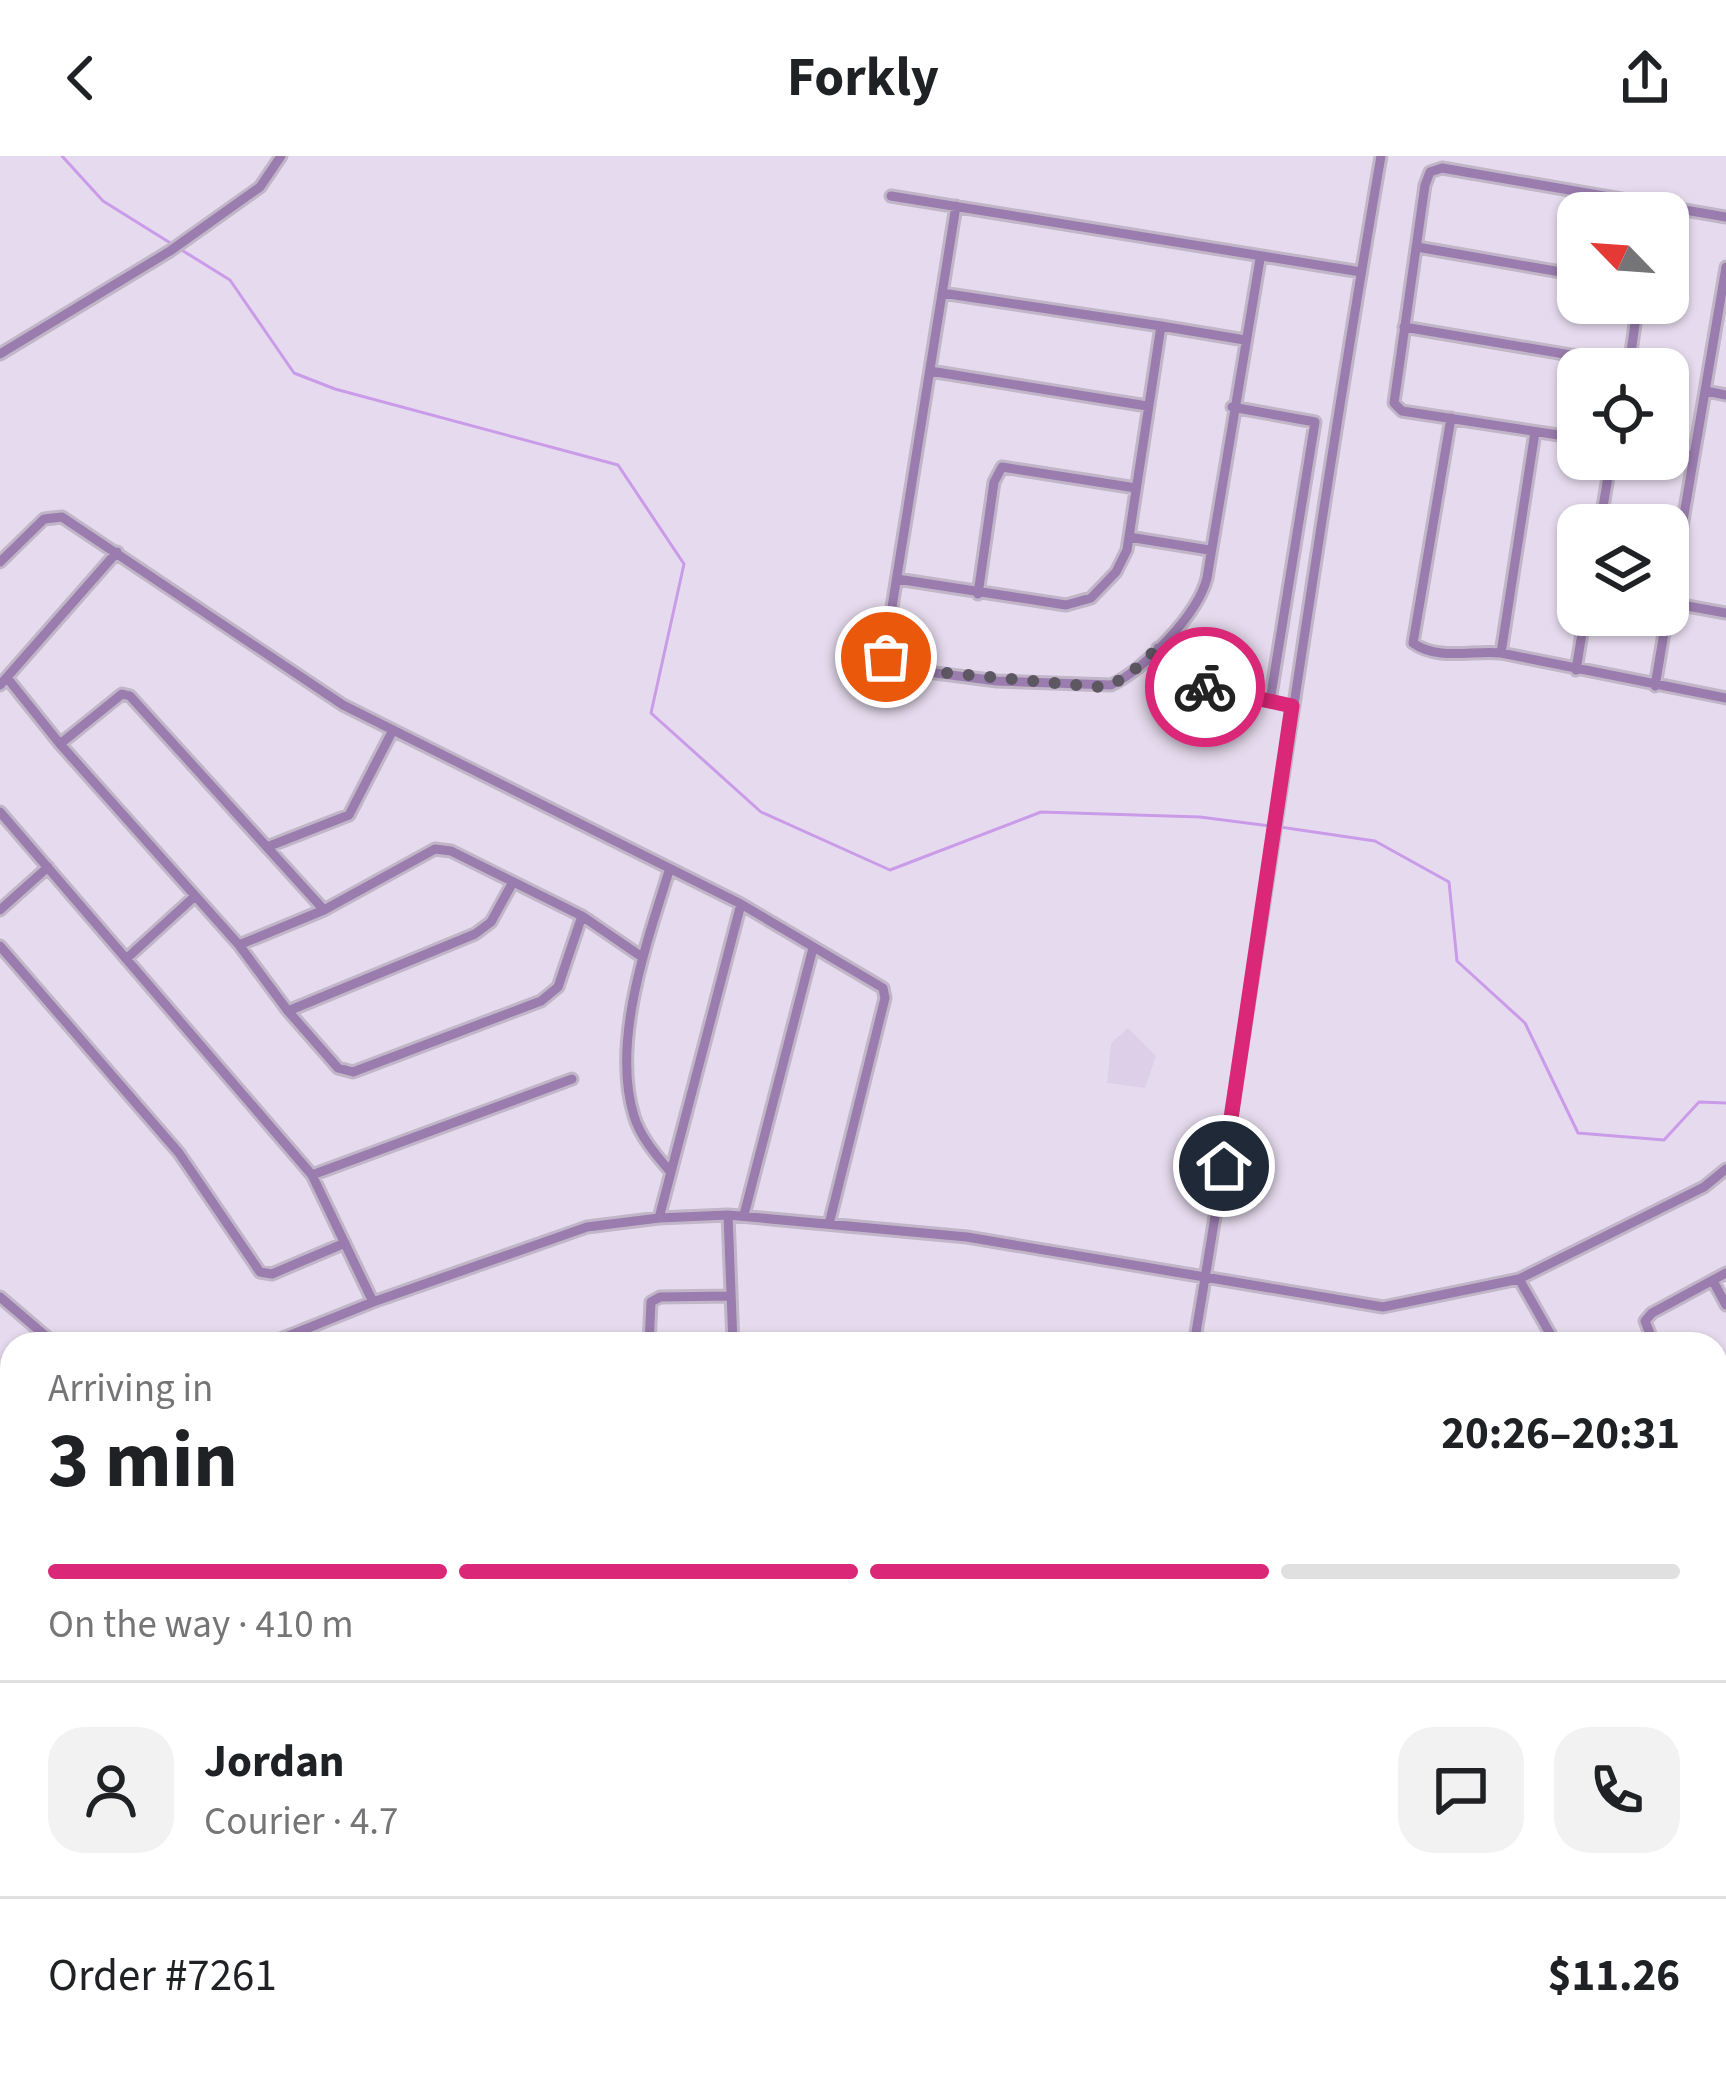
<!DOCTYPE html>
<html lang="en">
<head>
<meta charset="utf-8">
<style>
	:root { --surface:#fff; --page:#f2f2f2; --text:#202124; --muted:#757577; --line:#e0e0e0; --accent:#db2777 }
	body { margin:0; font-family:"Source Sans 3",sans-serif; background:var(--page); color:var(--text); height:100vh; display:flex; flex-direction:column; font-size:45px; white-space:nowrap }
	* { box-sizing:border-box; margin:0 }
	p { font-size:39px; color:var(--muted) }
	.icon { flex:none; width:66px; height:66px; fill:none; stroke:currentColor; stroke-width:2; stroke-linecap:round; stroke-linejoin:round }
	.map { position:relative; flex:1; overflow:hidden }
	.details { position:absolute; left:0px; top:1176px; width:1728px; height:747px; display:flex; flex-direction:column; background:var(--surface); border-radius:36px 36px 0 0; box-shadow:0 3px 9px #0004 }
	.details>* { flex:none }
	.needle { width:78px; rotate:295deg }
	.controls { position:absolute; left:1557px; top:36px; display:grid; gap:24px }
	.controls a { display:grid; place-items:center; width:132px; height:132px; border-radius:24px; background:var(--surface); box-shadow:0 3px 9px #0004; font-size:60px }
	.pin { position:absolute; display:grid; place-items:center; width:102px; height:102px; color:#fff; margin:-51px; border:6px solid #fff; border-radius:50%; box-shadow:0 3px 12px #0007 }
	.courier { position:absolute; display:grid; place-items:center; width:120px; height:120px; margin:-60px; border:9px solid #db2777; border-radius:50%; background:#fff; color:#222; box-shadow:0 3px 15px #0007 }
	.head em { font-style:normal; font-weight:700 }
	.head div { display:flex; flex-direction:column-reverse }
	.head { display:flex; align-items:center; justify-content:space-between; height:204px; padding:0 48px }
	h1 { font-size:78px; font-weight:700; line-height:90px }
	.bar { display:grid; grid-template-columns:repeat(4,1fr); gap:18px 12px; align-content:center; height:144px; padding:0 48px }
	.bar i { height:15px; border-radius:9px; background:var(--line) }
	.bar .selected { background:var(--accent) }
	.bar p { grid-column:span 4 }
	.line { display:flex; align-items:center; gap:30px; padding:0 48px; border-top:3px solid var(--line) }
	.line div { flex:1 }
	.round { display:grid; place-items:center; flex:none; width:126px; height:126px; border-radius:36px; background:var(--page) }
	header { display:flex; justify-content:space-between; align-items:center; height:156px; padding:0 48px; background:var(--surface); font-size:54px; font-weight:700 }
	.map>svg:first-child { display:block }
	.built { fill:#decfe9 }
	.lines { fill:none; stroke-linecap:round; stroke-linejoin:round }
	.stream { stroke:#ca9be8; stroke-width:3 }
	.street-casing { stroke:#c0b6c7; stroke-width:15 }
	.street { stroke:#9a7cae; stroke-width:9 }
	.done { stroke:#5d5762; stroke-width:12; stroke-dasharray:0 21.6 }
	.route { stroke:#db2777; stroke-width:15 }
</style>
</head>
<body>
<header><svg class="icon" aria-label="back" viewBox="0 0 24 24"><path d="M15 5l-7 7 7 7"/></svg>Forkly<svg class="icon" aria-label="share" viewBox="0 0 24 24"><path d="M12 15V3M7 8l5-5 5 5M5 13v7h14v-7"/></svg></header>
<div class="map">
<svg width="1726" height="1922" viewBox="0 0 1726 1922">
	<rect width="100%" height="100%" fill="#e6dbee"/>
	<path class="built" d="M1128,872L1156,900L1145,932L1107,927L1111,887Z"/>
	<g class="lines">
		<path class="stream" d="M62,0L103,45L172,88
			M180,93L230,124L294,217L335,233L618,309L684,408L651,557L761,656L890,714L1041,656L1200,661L1270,670
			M1280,671L1375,685L1449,726L1457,805L1525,867L1578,977L1664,984L1699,946L1726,947"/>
		<g class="street-casing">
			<path id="street" d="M891,40L1361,116
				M956,50L885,495L892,506L905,513L997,525L1111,529C1145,513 1198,458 1207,422L1260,103
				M1417,91L1578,119
				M1161,170L1245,184
				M1404,171L1618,207L1631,196L1638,147
				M0,198L170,95L260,31L281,0
				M930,215L1147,250
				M1706,235L1726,239
				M1451,262L1413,487C1438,505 1473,494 1501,497
				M1535,276L1501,497L1726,542
				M1578,282L1402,255L1394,247L1425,29L1430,16L1442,12L1726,61
				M1668,296L1694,300
				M1600,369L1611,303
				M1129,381L1209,394
				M0,406L44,363L62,361L343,549L741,748L883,832L885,842L829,1068
				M897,423L1066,449L1091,442L1116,416L1127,394L1161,170L942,137
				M978,438L994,326L1002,311L1136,332
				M1671,447L1726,457
				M1158,492L1210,533L1270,545L1315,266L1232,251
				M1576,514L1585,459
				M8,523L60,588
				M0,529L117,396
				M1655,530L1726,111
				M122,538L130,540L324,754L435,693L451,695L582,760L558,831L541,845L353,916L338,912L288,855L239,789L60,588Z
				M0,656L312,1019L373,1146
				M267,691L349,659L393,574
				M0,754L48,711
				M582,760L642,801
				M239,789L324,754
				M0,790L179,997L260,1116L272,1118L345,1087
				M126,803L194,741
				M288,855L475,778L491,766L513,726
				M669,1014C655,998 640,980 634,960C611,886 647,786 669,715
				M312,1019L572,923
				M728,1059L733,1188
				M744,1059L813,792
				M659,1062L741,748
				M1519,1123L1556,1188
				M1713,1125L1726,1149
				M0,1141L55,1188
				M268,1188L373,1146L587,1071L659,1062L728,1059L967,1081L1383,1151L1519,1123L1704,1031L1726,1013
				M649,1188L651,1146L660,1141L731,1140
				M1194,1188C1261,793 1313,395 1381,0
				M1654,1188L1645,1165L1652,1157L1726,1117
				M0,1294L12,1289
				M1716,1302L1726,1320
				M1716,1351L1726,1345
				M0,1431L12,1425
				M1716,1482L1726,1500
				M0,1514L12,1549
				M1716,1532L1726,1526
				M1716,1631L1726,1640
				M0,1685L12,1663
				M0,1703L12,1708
				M1716,1798L1721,1807L1716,1817
				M365,1911L373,1922
				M1312,1911L1318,1922
				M1426,1911L1432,1922
				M173,1922L176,1911
				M253,1922L256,1911
				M668,1922L673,1911
				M1544,1922L1562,1911
				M1698,1922L1726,1906"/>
		</g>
		<use href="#street" class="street"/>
	</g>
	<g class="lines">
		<path class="done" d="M886,501L905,513L1097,531L1124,523L1158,492L1205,531"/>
		<path class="route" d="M1205,531L1292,550L1224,1010"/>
	</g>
</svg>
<div class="controls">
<a><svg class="needle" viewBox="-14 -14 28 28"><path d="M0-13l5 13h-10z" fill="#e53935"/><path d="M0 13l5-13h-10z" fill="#757577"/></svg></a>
<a><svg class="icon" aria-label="locate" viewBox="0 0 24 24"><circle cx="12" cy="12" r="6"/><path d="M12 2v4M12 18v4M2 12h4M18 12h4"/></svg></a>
<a><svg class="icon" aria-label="layers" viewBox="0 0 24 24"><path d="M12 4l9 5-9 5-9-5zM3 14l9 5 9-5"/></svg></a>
</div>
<div class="pin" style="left:886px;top:501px;background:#ea580c"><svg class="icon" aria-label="bag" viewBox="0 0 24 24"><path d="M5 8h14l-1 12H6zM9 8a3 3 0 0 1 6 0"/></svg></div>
<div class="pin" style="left:1224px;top:1010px;background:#1f2937"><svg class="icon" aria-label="home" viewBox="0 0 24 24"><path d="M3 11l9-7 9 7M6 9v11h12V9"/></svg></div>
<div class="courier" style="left:1205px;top:531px"><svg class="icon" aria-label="bike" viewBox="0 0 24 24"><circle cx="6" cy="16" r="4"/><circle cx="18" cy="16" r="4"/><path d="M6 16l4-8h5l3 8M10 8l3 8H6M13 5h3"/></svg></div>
<section class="details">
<div class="head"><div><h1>3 min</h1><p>Arriving in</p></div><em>20:26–20:31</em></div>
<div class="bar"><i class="selected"></i><i class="selected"></i><i class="selected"></i><i></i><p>On the way · 410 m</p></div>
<div class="line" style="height:216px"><a class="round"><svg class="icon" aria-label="person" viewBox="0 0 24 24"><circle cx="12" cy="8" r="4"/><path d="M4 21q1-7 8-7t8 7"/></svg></a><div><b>Jordan</b><p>Courier · 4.7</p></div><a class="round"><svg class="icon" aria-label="chat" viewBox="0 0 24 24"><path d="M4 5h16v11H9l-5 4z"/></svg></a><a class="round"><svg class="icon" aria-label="phone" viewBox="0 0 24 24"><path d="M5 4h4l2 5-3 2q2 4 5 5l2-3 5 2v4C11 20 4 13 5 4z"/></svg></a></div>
<div class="line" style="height:156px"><div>Order #7261</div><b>$11.26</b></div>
</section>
</div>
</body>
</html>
